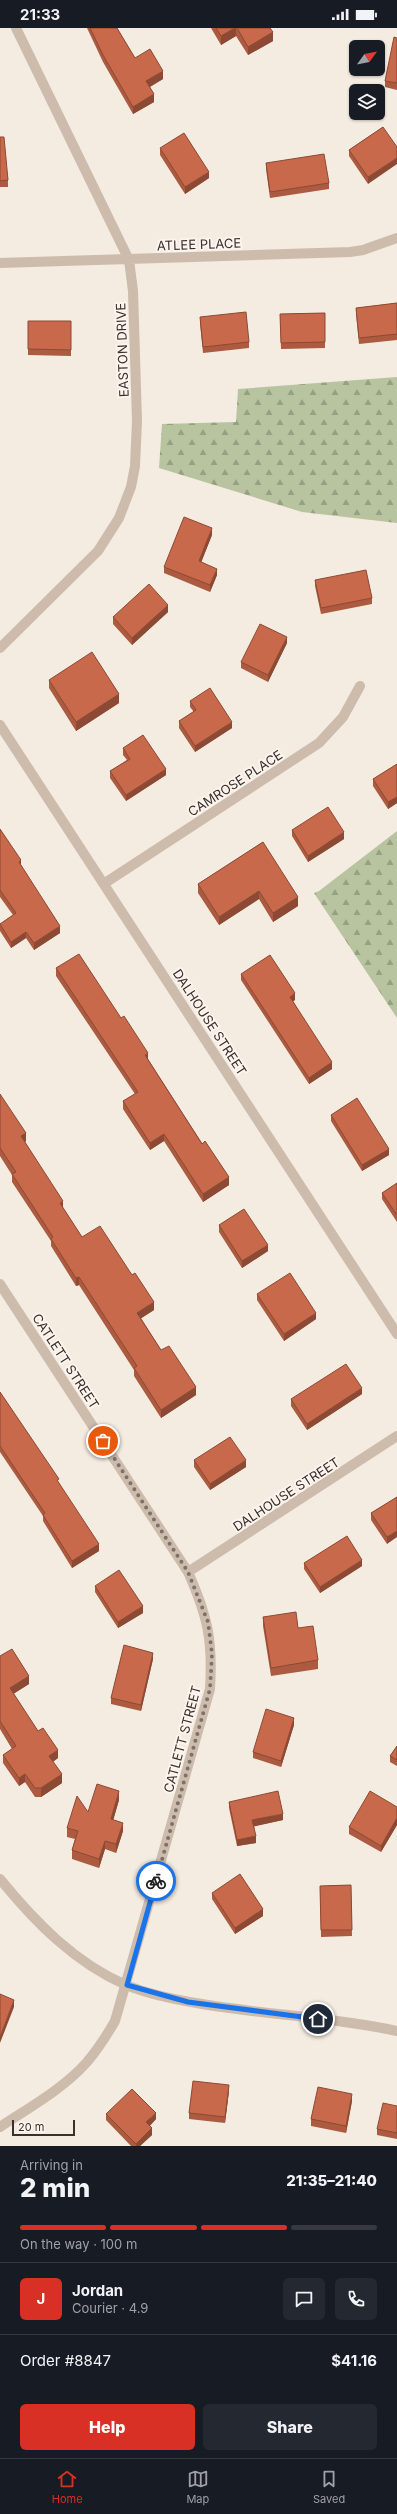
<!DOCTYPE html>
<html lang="en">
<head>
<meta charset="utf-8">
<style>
	:root { --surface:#171b24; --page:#242831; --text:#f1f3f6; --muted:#9ea1a6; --line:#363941; --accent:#d93025 }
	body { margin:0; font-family:Inter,sans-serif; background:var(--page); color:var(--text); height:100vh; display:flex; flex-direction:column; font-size:15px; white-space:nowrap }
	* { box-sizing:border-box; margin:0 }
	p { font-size:13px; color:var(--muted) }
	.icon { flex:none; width:22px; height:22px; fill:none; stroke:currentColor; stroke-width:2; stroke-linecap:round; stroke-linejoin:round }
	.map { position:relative; height:2118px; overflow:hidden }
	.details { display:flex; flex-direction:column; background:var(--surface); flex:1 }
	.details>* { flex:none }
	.needle { width:26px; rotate:57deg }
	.controls { position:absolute; left:349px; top:12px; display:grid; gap:8px }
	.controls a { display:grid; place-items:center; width:36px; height:36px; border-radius:6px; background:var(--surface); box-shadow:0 1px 3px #0004; font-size:20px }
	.scale { position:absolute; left:12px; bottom:10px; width:63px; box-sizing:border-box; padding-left:4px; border:2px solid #3b302b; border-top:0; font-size:11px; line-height:14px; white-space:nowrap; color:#3b302b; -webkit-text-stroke:3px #fbf5ee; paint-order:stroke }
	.pin { position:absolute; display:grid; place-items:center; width:34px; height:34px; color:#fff; margin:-17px; border:2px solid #fff; border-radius:50%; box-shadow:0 1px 4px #0007 }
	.courier { position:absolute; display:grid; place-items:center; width:40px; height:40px; margin:-20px; border:3px solid #1a73e8; border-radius:50%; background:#fff; color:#222; box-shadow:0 1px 5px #0007 }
	.head em { font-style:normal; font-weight:800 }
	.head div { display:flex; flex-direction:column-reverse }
	.head { display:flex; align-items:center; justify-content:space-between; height:68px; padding:0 20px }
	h1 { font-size:26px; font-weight:800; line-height:30px }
	.bar { display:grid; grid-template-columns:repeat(4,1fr); gap:6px 4px; align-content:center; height:48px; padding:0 20px }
	.bar i { height:5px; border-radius:3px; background:var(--line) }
	.bar .on { background:var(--accent) }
	.bar p { grid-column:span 4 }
	.line { display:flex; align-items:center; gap:10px; padding:0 20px; border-top:1px solid var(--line) }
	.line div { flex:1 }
	.round { display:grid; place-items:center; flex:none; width:42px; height:42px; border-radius:6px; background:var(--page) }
	.primary-button { display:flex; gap:8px; margin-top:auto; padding:8px 20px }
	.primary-button a { flex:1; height:46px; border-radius:6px; background:var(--accent); color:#fff; font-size:16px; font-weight:800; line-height:46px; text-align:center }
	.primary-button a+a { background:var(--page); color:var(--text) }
	.status { display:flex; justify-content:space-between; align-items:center; height:28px; padding:0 20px; background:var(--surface); direction:ltr }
	.status svg { height:11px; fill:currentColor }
	.dock { display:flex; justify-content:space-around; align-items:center; height:56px; border-top:1px solid var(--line); background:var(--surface); font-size:11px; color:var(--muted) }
	.dock a { display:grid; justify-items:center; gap:2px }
	.dock .on { color:var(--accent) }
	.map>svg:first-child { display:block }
	.forest { fill:url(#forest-firs) }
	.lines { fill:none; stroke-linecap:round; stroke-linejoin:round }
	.minor { stroke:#cdbbac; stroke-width:10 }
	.wall { fill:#ac5a40 }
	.shaded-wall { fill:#8c4a34 }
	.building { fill:#c8694b; stroke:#8c4a34 }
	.done { stroke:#7c716b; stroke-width:4; stroke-dasharray:0 7.2 }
	.route { stroke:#1a73e8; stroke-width:5 }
	.labels { text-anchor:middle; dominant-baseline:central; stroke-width:4; stroke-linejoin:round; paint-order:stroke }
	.street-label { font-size:13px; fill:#3b302b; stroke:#fbf5ee }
</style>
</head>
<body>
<div class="status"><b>21:33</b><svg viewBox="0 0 49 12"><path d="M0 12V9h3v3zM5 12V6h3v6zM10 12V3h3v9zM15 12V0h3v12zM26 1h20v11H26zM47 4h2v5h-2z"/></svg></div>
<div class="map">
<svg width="397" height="2118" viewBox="0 0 397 2118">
	<defs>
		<pattern id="forest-firs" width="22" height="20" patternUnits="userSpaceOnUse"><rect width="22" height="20" fill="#b8c4a0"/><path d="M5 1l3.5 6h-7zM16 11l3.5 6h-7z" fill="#97a083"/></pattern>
	</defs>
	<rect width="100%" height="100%" fill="#f4ebe1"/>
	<path class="forest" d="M397,349V495L302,484L159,440L162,396L236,394L238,361Z
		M397,803V990L314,865L319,863Z"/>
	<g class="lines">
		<path class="minor" d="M0,235L350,224L363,222L397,210
			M0,620L98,523L119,490L131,459L135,438L137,393L133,263L129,232L16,0
			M0,697L397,1306
			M105,855L319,715L343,689L360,658
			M0,1256L188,1544C208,1589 213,1613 210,1661L115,1993C107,2007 98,2021 87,2034C63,2061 30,2079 0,2099
			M188,1544L397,1408
			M0,1851C35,1894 75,1935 126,1957C150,1967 177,1972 202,1976C267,1987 333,1989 397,2003"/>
	</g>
	<path class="wall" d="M87,0H117L135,30L163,51L150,59L154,74L133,86L103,34Z
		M211,0H270L273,13L248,27L236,8L221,17Z
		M397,10V62L385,59V53Z
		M383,99L368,156L349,128V122Z
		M0,109L8,152V159H0Z
		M160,120L209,150L185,166L160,127Z
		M266,135L329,155V161L270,170L266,141Z
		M397,275V312L359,316L356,286V280Z
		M325,285V320L281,321L280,286Z
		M200,289L249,314V320L203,325L200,295Z
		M28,293H71V328L28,327Z
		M212,507L201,534L217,547L210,564L164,545V539Z
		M315,552L372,570V576L321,586L315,558Z
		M168,584L132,617L113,596V589Z
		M287,615L268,654L241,640V634Z
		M49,652L119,675L76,703L49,660Z
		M190,673L232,700L195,724L179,700V693L194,684L190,679Z
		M123,720L166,747L126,773L110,750V743L127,732L123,727Z
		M397,736V775L388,781L373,758V751Z
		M0,801L60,905L34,922L26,910L11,920L0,903V896L13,887L0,869Z
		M292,802L344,811L308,834L292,808Z
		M263,814L298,878L273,894L259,871L219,897L198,865V856Z
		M56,940L148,1031L229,1157L203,1174L164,1113L150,1122L123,1081V1073L135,1066L56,948Z
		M241,946L295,972L293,973L332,1041L309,1056L241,952Z
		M0,1066L26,1113L25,1114L63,1180L82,1209L154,1282L141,1290L161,1322L196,1367L161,1390L134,1348V1342L79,1257L76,1258L51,1218V1213L12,1154V1147L0,1128Z
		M331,1087L389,1127L362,1143L331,1093Z
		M397,1155V1194L382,1171V1165Z
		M219,1197L268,1223L242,1240L219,1204Z
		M257,1266L316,1291L284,1313L257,1272Z
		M0,1364L59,1455L99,1523L72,1540L43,1493V1488L0,1424Z
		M362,1366L307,1402L291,1378V1371Z
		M194,1432L246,1439L210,1462L194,1439Z
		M397,1469L387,1516L371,1492V1485Z
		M304,1535L362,1538L320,1565L304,1541Z
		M95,1558L143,1585L118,1600L95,1564Z
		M263,1589L298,1600L318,1632V1641L271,1648L263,1598Z
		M0,1628L29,1656L13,1666L38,1703L58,1730L53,1734L62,1755L41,1769H35L25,1754L19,1758L3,1735V1727L12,1721L0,1701Z
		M153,1631L141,1683L111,1676V1670Z
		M294,1697L281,1739L253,1730V1724Z
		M397,1718V1738L390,1734V1728Z
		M119,1772L113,1792L123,1803L116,1825L105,1821L99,1840L72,1831V1822L75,1811L67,1809V1800L88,1784Z
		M229,1774L283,1792L254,1798L256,1815L237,1818L229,1780Z
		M397,1779V1797L381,1824L349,1806V1799Z
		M351,1857L352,1908L321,1909L320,1858Z
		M212,1865L263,1888L235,1906L212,1871Z
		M229,2063L225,2095L189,2091V2085Z
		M352,2073L346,2105L311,2098V2091Z
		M397,2078V2111L377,2107V2101Z
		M106,2086L156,2091L150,2098L152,2107L140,2118H131L106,2092Z"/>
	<path class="shaded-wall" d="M235,0H236V8L221,17V8Z
		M273,4V13L248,27V19Z
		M163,43V51L146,61V53Z
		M154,66V74L133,86V79Z
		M397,130V136L368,156V149Z
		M209,144V150L185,166V159Z
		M212,500V507L199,540V533Z
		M217,541V547L210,564V557Z
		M168,577V584L132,617V610Z
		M287,609V615L268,654V647Z
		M119,666V675L76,703V694Z
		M232,694V700L195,724V718Z
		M166,741V747L126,773V767Z
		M397,769V775L388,781V774Z
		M344,804V811L308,834V828Z
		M21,832V839L19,834Z
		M259,863V871L219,897V889Z
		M298,869V878L273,894V885Z
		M60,898V905L34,922V915Z
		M26,904V910L11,920V914Z
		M295,965V972L290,975V969Z
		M148,1025V1032L145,1027Z
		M332,1034V1041L309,1056V1050Z
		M26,1105V1113L21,1116V1108Z
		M164,1106V1113L150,1122V1115Z
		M389,1121V1127L362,1143V1137Z
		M229,1149V1157L203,1174V1166Z
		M63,1173V1181L60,1175Z
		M268,1217V1223L242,1240V1233Z
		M79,1249V1257L76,1258V1250Z
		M154,1274V1282L137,1293V1285Z
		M316,1285V1291L284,1313V1306Z
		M196,1359V1367L161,1390V1382Z
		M362,1360V1366L307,1402V1396Z
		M246,1432V1439L210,1462V1456Z
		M397,1503V1509L387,1516V1509Z
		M99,1516V1523L72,1540V1533Z
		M362,1532V1538L320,1565V1559Z
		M143,1578V1585L118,1600V1594Z
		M153,1625V1631L141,1683V1677Z
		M29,1648V1656L10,1668V1660Z
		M294,1690V1697L281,1739V1733Z
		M58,1722V1730L49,1736V1728Z
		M25,1746V1754L19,1758V1750Z
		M62,1746V1755L41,1769V1760Z
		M119,1763V1772L111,1800V1791Z
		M283,1786V1792L252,1799V1792Z
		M397,1790V1797L381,1824V1818Z
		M123,1795V1803L116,1825V1816Z
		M256,1808V1815L237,1818V1812Z
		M105,1813V1821L99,1840V1831Z
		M263,1881V1888L235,1906V1900Z
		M14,1972V1979L0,2015V2009Z
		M229,2057V2063L225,2095V2089Z
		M352,2066V2073L346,2105V2098Z
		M156,2085V2091L146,2101V2094Z
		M152,2100V2107L140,2118H136V2116Z"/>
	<path class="building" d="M90,0H117L135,30L150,21L163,43L146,53L154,66L133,79L103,27Z
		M216,0H235L221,8Z
		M237,0H270L273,4L248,19Z
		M394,9L397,10V55L385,53Z
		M383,99L397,119V130L368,149L349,122Z
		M184,105L209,144L185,159L160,120Z
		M0,109H4L8,152L0,153Z
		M324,126L329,155L270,164L266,135Z
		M397,275V306L359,310L356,280Z
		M246,284L249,314L203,319L200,289Z
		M325,285V314L281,315L280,286Z
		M28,293H71V322L28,321Z
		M184,489L212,500L199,533L217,541L210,557L164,539Z
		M366,542L372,570L321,580L315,552Z
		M149,556L168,577L132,610L113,589Z
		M260,596L287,609L268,647L241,634Z
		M92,624L119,666L76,694L49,652Z
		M210,660L232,694L195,718L179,693L196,682L190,673Z
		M143,707L166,741L126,767L110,743L130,731L123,720Z
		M397,736V769L388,774L373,751Z
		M328,779L344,804L308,828L292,802Z
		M0,801L21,832L19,834L60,898L34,915L26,904L11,914L0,896L16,885L0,862Z
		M263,814L298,869L273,885L259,863L219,889L198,856Z
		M79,926L121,990L124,988L148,1025L145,1027L202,1116L205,1113L229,1149L203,1166L164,1106L150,1115L123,1073L138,1064L56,940Z
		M270,927L295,965L290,969L332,1034L309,1050L241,946Z
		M0,1066L26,1105L21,1108L63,1173L60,1175L82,1209L100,1198L132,1247L135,1245L154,1274L137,1285L161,1322L169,1318L196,1359L161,1382L134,1340L137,1338L79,1249L76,1250L51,1211L53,1209L12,1146L16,1144L0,1120Z
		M357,1070L389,1121L362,1137L331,1087Z
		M397,1155V1187L382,1165Z
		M244,1181L268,1217L242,1233L219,1197Z
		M290,1245L316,1285L284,1306L257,1266Z
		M346,1336L362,1360L307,1396L291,1371Z
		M0,1364L59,1451L57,1452L99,1516L72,1533L43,1487L45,1485L0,1418Z
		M230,1409L246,1432L210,1456L194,1432Z
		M397,1469V1503L387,1509L371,1485Z
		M347,1508L362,1532L320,1559L304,1535Z
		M119,1542L143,1578L118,1594L95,1558Z
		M296,1584L298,1600L313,1598L318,1632L271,1640L263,1589Z
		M124,1617L153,1625L141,1677L111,1670Z
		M12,1621L29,1648L10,1660L38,1703L43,1700L58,1722L49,1728L62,1746L41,1760H35L25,1746L19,1750L3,1727L16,1718L0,1693V1628Z
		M266,1681L294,1690L281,1733L253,1724Z
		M397,1718V1732L390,1728Z
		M97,1756L119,1763L111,1791L123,1795L116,1816L105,1813L99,1831L72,1822L78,1803L67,1800L77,1768L88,1784Z
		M278,1763L283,1786L252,1792L256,1808L237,1812L229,1774Z
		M370,1763L397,1779V1790L381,1818L349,1799Z
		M240,1846L263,1881L235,1900L212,1865Z
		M351,1857L352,1902H321L320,1858Z
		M0,1966L14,1972L0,2009Z
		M193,2053L229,2057L225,2089L189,2085Z
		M318,2059L352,2066L346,2098L311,2091Z
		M132,2061L156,2085L146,2094L152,2100L136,2116L106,2086Z
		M383,2075L397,2078V2105L377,2101Z"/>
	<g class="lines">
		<path class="done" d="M103,1413L188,1544L208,1594L212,1626L210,1661L156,1853"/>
		<path class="route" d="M156,1853L127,1957L188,1974L318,1991"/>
	</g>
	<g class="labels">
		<g class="street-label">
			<text transform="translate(199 216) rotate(-2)">ATLEE PLACE</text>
			<text transform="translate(122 322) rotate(-92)">EASTON DRIVE</text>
			<text transform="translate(235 755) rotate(-33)">CAMROSE PLACE</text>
			<text transform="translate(210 994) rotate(57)">DALHOUSE STREET</text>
			<text transform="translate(66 1333) rotate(57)">CATLETT STREET</text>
			<text transform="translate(286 1466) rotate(-33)">DALHOUSE STREET</text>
			<text transform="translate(182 1711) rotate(-75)">CATLETT STREET</text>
		</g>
	</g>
</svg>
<div class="controls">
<a><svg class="needle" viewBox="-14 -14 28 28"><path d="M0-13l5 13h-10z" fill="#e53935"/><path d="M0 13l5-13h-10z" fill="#9ea1a6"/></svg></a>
<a><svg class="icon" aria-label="layers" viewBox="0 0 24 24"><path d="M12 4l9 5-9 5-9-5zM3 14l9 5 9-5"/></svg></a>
</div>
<div class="scale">20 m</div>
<div class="pin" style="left:103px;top:1413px;background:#ea580c"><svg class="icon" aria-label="bag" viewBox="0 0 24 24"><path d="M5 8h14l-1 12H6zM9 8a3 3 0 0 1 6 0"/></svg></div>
<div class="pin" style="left:318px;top:1991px;background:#1f2937"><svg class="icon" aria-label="home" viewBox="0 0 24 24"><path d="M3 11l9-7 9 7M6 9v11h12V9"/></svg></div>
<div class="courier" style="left:156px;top:1853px"><svg class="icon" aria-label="bike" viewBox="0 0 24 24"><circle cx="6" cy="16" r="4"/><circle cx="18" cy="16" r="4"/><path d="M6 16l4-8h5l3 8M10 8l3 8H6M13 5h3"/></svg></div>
</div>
<section class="details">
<div class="head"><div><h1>2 min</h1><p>Arriving in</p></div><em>21:35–21:40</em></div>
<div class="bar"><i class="on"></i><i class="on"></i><i class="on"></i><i></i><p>On the way · 100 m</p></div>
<div class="line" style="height:72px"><b class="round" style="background:var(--accent);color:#fff">J</b><div><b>Jordan</b><p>Courier · 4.9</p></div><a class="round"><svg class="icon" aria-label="chat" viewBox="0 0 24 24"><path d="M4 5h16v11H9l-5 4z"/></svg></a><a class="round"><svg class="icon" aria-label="phone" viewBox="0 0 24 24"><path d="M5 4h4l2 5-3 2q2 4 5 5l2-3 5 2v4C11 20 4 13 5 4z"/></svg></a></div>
<div class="line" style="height:52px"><div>Order #8847</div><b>$41.16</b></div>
<div class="primary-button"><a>Help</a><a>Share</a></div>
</section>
<nav class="dock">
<a class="on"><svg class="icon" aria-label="home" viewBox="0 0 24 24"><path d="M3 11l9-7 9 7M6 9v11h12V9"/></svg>Home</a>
<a><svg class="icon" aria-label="map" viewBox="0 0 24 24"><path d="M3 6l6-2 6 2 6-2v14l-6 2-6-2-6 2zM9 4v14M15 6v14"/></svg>Map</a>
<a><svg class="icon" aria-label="saved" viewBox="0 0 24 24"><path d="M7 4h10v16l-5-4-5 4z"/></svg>Saved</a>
</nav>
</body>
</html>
